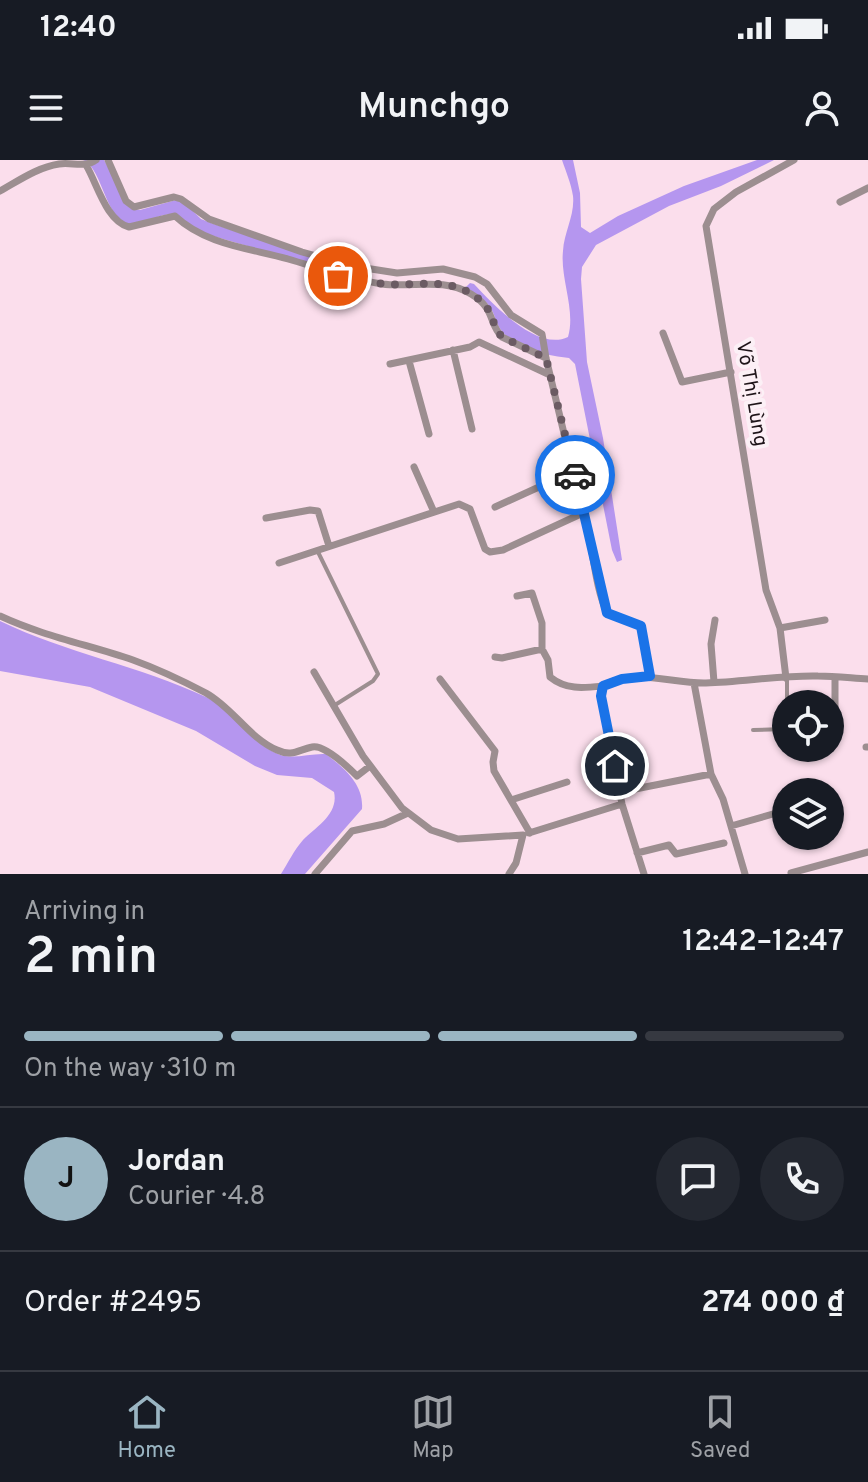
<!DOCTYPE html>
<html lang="en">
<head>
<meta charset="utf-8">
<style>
	:root { --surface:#171b24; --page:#242831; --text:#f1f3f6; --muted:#9ea1a6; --line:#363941; --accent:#9ab5c2 }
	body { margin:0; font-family:Overpass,sans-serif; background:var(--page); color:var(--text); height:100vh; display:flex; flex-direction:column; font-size:30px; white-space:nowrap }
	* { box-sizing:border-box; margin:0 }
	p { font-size:26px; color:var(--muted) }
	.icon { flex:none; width:44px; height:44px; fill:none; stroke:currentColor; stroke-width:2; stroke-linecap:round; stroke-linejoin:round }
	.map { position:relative; height:714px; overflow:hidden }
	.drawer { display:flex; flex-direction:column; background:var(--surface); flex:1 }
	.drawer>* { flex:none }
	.controls { position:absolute; left:772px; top:530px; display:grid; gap:16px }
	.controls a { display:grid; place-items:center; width:72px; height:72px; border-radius:50%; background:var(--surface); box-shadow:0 2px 6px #0004; font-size:40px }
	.pin { position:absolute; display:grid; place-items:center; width:68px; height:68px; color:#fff; margin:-34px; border:4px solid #fff; border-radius:50%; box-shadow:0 2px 8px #0007 }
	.courier { position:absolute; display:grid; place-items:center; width:80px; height:80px; margin:-40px; border:6px solid #1a73e8; border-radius:50%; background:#fff; color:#222; box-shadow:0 2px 10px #0007 }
	.headline em { font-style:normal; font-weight:600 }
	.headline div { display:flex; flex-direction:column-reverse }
	.headline { display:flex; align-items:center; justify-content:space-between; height:136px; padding:0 24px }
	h1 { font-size:52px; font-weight:600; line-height:60px }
	.bar { display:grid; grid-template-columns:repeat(4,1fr); gap:12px 8px; align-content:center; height:96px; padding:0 24px }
	.bar i { height:10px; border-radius:6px; background:var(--line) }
	.bar .on { background:var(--accent) }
	.bar p { grid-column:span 4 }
	.line { display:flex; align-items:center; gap:20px; padding:0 24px; border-top:2px solid var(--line) }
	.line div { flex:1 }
	.round { display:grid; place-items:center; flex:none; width:84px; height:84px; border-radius:42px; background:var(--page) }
	.status { display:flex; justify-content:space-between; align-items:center; height:56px; padding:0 40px; background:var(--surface); direction:ltr }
	.status svg { height:22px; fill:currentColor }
	header { display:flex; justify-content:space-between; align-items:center; height:104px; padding:0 24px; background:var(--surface); font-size:36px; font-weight:600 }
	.dock { display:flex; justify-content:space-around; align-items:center; height:112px; border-top:2px solid var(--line); background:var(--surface); font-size:22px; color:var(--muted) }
	.dock a { display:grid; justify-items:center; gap:4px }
	.dock .on { color:var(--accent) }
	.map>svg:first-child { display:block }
	.water { fill:#b596ef }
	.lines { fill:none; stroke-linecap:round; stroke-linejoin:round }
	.service { stroke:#9c8e90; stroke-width:4 }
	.minor { stroke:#9c8e90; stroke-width:7 }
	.done { stroke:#6b5b63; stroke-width:8; stroke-dasharray:0 14.4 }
	.route { stroke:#1a73e8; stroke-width:10 }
	.labels { text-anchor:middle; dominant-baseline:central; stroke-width:8; stroke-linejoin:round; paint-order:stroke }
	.street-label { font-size:20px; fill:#1e1419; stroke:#fcf0f6 }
</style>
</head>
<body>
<div class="status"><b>12:40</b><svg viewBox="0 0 49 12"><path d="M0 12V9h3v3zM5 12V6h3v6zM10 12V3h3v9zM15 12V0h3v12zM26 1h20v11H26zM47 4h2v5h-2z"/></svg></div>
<header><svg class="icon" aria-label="menu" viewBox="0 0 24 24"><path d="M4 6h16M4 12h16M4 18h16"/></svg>Munchgo<svg class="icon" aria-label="person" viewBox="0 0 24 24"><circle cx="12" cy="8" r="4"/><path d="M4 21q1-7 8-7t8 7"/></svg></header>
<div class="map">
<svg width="868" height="714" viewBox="0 0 868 714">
	<rect width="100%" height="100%" fill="#fbdeec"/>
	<path class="water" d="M83,0H104L130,48L140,50L176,40L186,44L201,59L211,63L321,101V104L320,107L199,72L171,54C158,55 146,63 133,64C105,65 104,9 83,0Z
		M562,0H573L580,33L581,67L590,73L618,56L684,26L757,0H774L721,26L669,46L596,85L582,107L581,119L587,202L603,278L622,400L617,402L612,390L575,204L569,198C547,195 516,190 501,170C496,164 495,154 490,147C484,138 474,134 466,127L470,123L474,124C493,144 537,192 568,177C576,150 560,119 563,91C564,72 575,55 573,36C571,23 566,12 562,0Z
		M0,461C66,493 140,506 206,537C234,550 249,582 278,594C292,600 310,593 326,594C344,608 364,624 362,649L305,714H281C288,703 294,690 303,680C316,667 339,654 334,632L312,618L277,615L255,606L196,571L90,527L0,511Z"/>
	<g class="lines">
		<path class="service" d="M317,390L378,514L373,521L335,545
			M787,518V544
			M753,570L786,569"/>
		<path class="minor" d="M108,0L126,41L134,47L174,37L181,39L209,59L302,92L352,106L397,113L443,109L475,117L487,124L511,155L542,174L546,198L583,353
			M86,5C97,23 106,61 129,67L175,56C206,85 249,88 288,99C319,108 349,119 382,124C414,128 442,117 471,134C496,149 488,163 502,177L546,198
			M0,31C18,21 38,7 59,4C72,2 85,8 96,0
			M840,42L868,28
			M663,173L682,222L731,212
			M453,190L472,269
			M409,201L429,274
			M390,204L470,187L479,182L550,215
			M414,307L434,352
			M495,347L574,311
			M266,358L310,350L318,351L329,386
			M279,403L459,344L470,349L485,389L490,392L503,390L583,353C594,385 593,422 607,453L641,466L650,516
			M517,436L532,433L542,463V489
			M0,456C43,476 89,485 133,500C158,509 183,521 206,533C233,548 249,578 277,590C292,597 298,590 312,587C324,584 348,607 357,616L370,606
			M780,468L825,460
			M495,497L502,498L542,489L548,500L550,517C566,530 583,528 603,526
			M314,512L363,596L402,648L431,670L458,679L523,675L516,703L509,714
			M835,517V583
			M786,518L780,468L766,430L706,66L714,49L736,32L794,0
			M440,519L495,591L493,602L494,611L530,673
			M714,522L711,484L715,460
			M866,587H868
			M711,614L723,639L745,714
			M620,632L711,614L694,523
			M511,640L567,622
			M731,666L780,652
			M529,673L622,644
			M637,693L669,685L676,694L724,683
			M791,713L868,692
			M315,714L352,671L384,664L408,653
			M644,714L622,644L601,536L603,526C634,507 672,524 706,523C743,522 781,515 818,516C835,516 851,518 868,519"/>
	</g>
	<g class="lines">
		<path class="done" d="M338,116C354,119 370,123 386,124C420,127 452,115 481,141C493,151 492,166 502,177L546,198L575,315"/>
		<path class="route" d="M575,315L607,453L641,466L650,516L622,519L603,526L601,536L615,606"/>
	</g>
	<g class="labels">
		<g class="street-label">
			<text transform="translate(751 234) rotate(80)">Võ Thị Lùng</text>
		</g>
	</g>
</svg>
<div class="controls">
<a><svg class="icon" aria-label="locate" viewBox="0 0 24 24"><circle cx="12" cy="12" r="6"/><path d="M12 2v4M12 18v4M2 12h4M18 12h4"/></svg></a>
<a><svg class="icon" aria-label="layers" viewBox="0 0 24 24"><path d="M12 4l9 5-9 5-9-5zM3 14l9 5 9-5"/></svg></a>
</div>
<div class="pin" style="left:338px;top:116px;background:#ea580c"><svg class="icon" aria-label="bag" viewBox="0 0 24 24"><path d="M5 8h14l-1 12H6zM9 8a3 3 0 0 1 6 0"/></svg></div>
<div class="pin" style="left:615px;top:606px;background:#1f2937"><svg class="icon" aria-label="home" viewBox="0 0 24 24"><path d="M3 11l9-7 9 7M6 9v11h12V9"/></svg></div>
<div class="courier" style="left:575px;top:315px"><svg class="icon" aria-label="car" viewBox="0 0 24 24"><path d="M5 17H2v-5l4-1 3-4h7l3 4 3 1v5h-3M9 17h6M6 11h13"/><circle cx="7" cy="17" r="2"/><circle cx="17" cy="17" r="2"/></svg></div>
</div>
<section class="drawer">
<div class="headline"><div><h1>2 min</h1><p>Arriving in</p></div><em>12:42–12:47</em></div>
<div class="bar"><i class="on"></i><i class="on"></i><i class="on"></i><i></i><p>On the way · 310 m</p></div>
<div class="line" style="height:144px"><b class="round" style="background:var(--accent);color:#111">J</b><div><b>Jordan</b><p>Courier · 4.8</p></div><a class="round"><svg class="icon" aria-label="chat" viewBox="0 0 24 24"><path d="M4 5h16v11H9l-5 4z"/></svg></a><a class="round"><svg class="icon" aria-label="phone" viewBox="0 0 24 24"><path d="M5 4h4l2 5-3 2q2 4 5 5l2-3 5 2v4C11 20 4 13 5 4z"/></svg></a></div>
<div class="line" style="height:104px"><div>Order #2495</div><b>274 000 ₫</b></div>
</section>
<nav class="dock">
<a class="on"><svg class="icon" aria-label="home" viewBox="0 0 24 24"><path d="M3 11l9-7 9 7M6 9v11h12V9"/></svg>Home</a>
<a><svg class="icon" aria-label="map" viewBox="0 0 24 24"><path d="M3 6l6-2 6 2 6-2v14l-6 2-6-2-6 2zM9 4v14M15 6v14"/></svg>Map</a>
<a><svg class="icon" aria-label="saved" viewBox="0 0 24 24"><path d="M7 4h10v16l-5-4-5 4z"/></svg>Saved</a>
</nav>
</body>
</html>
